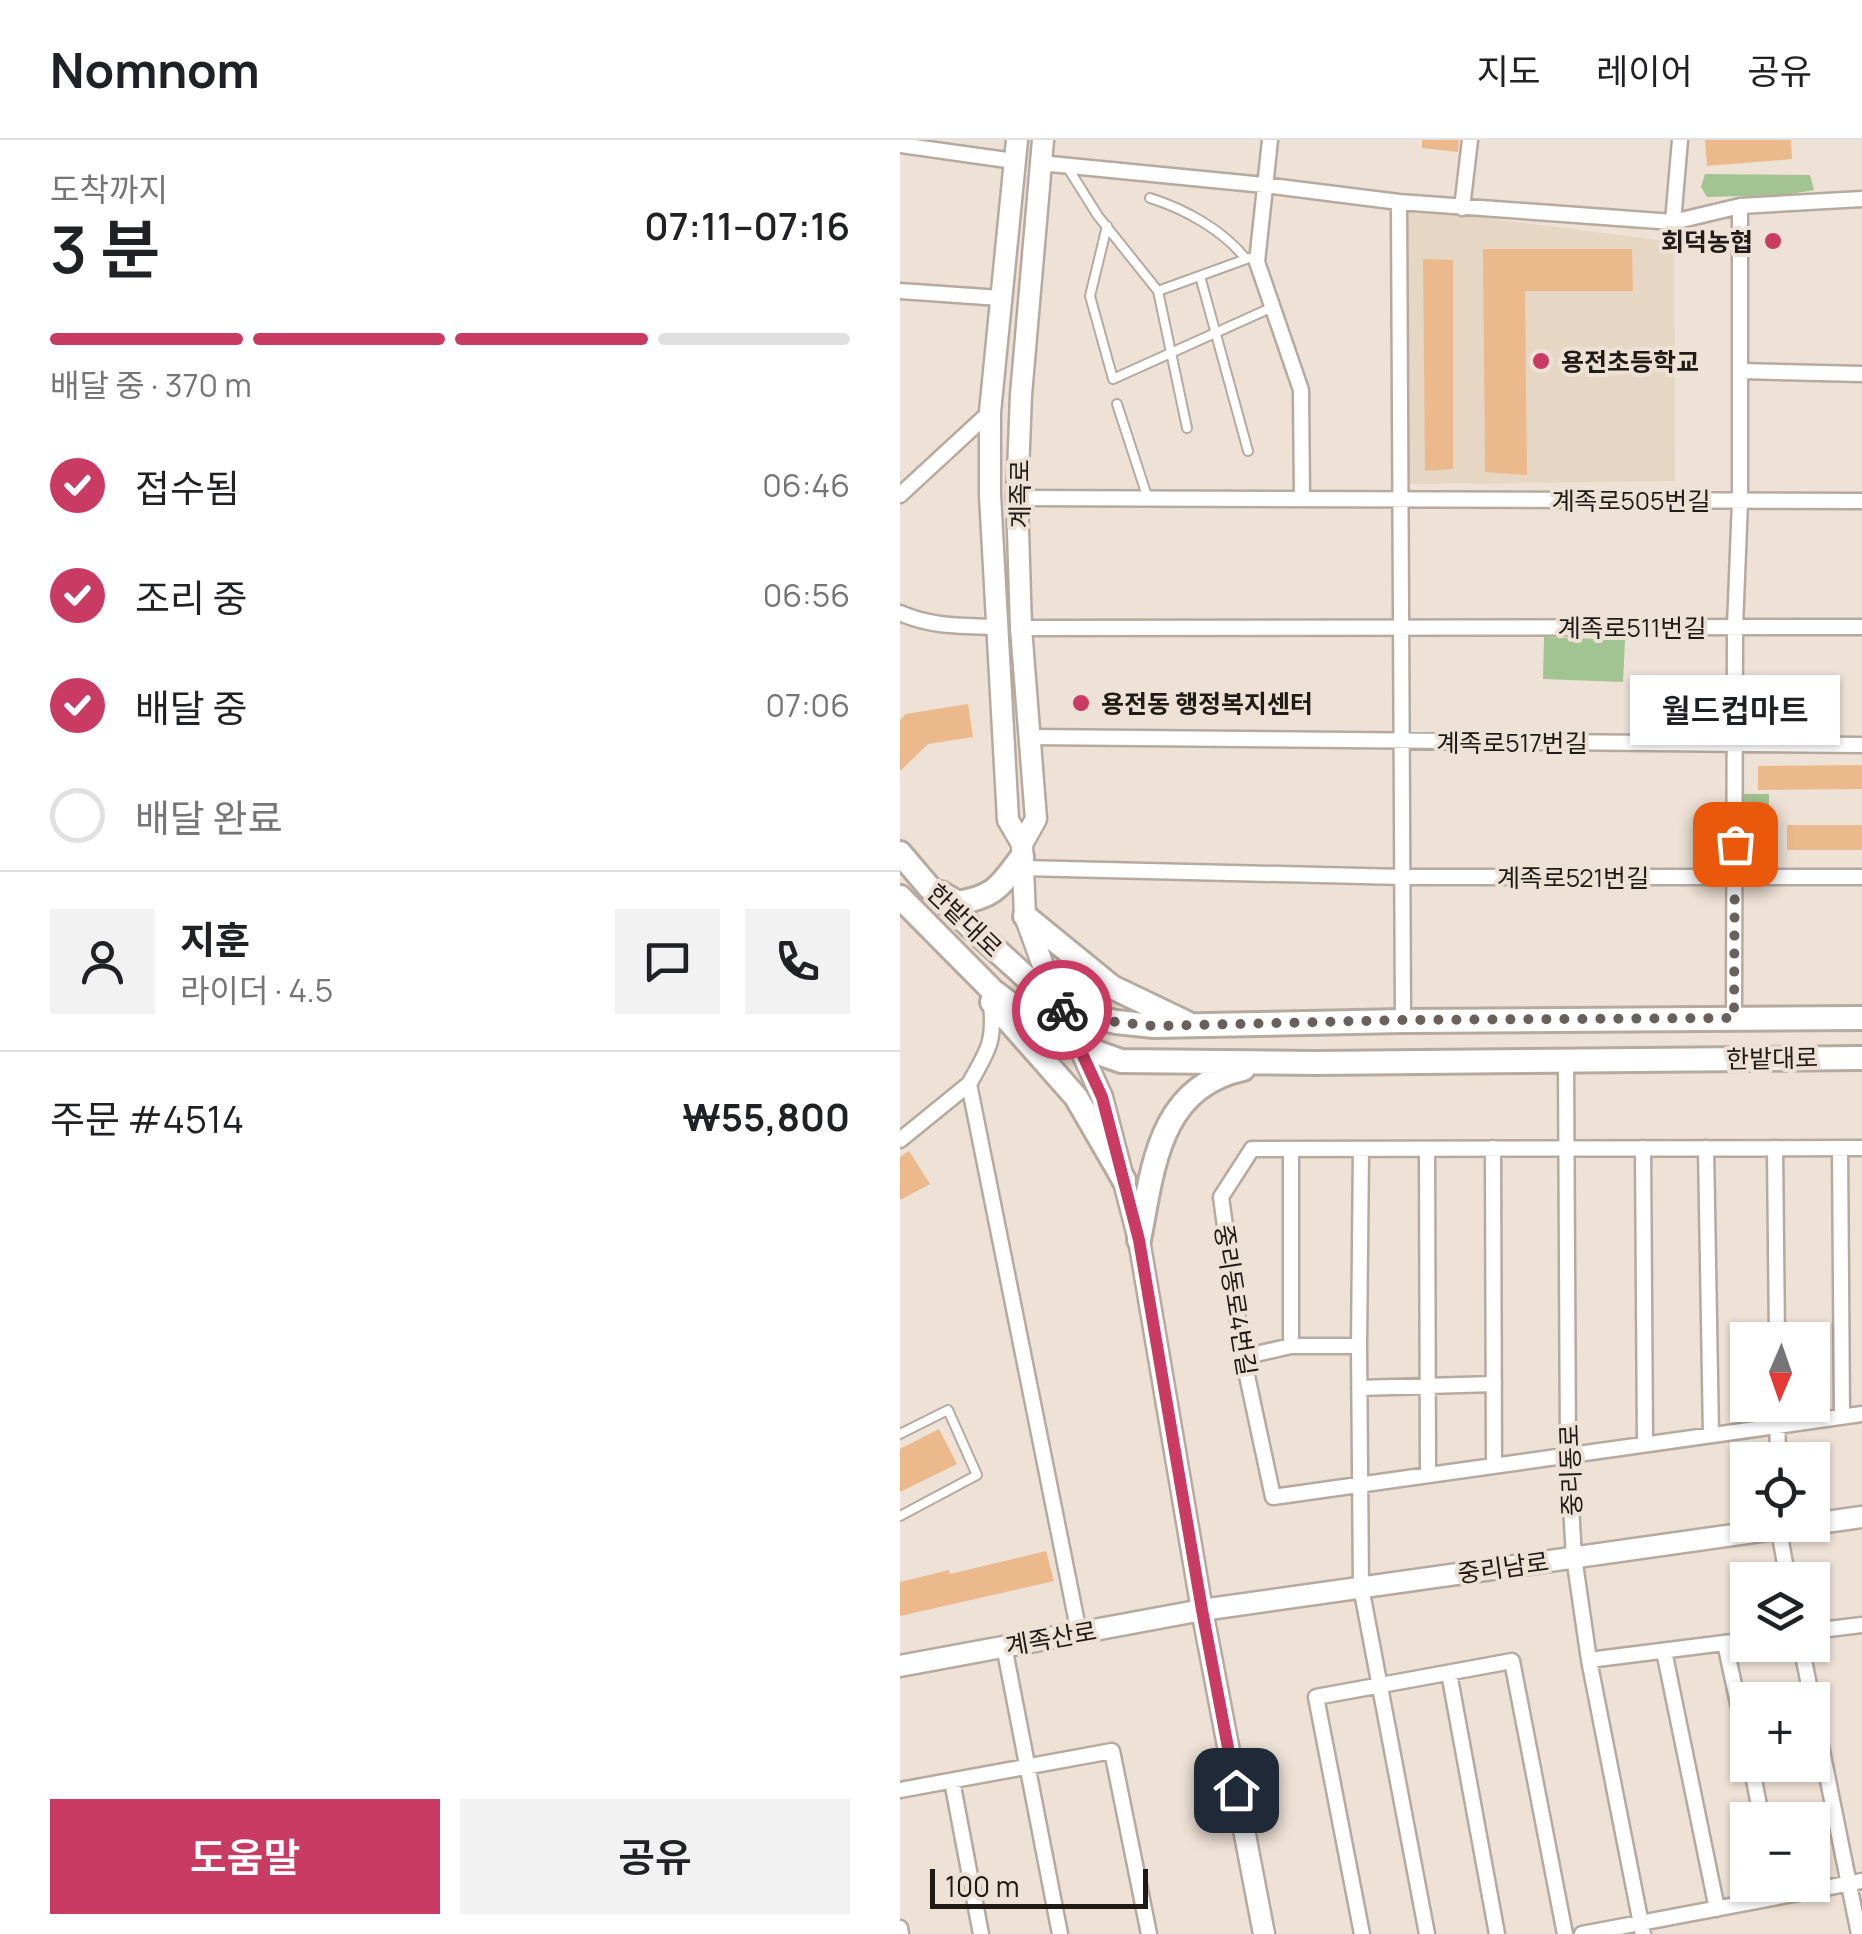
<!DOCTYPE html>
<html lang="ko">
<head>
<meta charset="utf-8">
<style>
	:root { --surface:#fff; --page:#f2f2f2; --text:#202124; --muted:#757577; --line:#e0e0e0; --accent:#c93b63 }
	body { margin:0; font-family:Manrope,"Noto Sans KR",sans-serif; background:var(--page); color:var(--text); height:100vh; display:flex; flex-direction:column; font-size:38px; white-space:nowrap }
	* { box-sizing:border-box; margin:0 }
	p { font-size:32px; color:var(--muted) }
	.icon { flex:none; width:55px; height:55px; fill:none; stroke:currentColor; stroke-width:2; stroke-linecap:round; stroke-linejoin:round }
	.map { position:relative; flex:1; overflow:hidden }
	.side { display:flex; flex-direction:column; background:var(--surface); width:900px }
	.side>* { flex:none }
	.needle { width:65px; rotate:182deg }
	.tools { position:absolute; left:830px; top:1182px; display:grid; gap:20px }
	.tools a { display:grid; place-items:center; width:100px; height:100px; border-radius:0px; background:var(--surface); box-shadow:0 2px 8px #0004; font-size:50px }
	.scale { position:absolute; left:30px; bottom:25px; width:218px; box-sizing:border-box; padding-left:10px; border:5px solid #201b17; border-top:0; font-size:28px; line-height:35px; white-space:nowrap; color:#201b17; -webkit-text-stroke:8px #eee1d6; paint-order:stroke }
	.pin { position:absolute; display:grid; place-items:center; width:85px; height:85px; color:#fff; margin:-42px; border-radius:20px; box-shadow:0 5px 15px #0006 }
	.courier { position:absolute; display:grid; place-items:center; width:100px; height:100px; margin:-50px; border:8px solid #c93b63; border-radius:50%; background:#fff; color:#222; box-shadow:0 2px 12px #0007 }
	.bubble { position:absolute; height:70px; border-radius:0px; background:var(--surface); box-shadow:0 2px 8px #0004; font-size:32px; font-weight:600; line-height:70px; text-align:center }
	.headline em { font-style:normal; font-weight:600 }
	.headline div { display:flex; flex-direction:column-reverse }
	.headline { display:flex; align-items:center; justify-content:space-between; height:170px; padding:0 50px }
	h1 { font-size:65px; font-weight:600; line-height:75px }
	.bar { display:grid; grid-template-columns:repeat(4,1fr); gap:15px 10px; align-content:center; height:120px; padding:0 50px }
	.bar i { height:12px; border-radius:8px; background:var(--line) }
	.bar .on { background:var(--accent) }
	.bar p { grid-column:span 4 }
	.line { display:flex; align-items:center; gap:25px; padding:0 50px; border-top:2px solid var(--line) }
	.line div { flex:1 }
	.round { display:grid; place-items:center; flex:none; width:105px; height:105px; border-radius:0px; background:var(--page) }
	ol { padding:0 50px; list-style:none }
	li { display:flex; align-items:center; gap:30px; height:110px }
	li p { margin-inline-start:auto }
	li .icon { padding:10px; border-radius:50%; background:var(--accent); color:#fff; stroke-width:4 }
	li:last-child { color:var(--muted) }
	li i { width:55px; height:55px; border:5px solid var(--line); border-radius:50% }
	.button { display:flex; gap:20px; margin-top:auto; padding:20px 50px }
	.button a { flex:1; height:115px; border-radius:0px; background:var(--accent); color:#fff; font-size:40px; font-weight:600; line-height:115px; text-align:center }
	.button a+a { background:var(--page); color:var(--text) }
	header { display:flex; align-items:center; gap:60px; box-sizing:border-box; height:140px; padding:0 50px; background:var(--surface); border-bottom:2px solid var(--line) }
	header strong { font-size:48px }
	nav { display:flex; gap:55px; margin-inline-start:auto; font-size:35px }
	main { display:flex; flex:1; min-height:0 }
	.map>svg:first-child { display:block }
	.education { fill:#e5d7c4 }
	.park { fill:#a2c392 }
	.building { fill:#ecb98c }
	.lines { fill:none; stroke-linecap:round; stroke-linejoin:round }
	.lane-casing { stroke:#b6aa9f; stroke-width:12 }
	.street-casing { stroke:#b6aa9f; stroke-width:19 }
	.secondary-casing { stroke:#b6aa9f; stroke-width:25 }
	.primary-casing { stroke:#b6aa9f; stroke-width:28 }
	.lane { stroke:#fff; stroke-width:8 }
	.street { stroke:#fff; stroke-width:14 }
	.secondary { stroke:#fff; stroke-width:20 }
	.primary { stroke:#fff; stroke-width:22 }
	.done { stroke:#68605a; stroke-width:10; stroke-dasharray:0 18 }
	.route { stroke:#c93b63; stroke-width:12 }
	.poi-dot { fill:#c93b63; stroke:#eee1d6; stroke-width:4 }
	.labels { text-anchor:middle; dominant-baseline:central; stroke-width:8; stroke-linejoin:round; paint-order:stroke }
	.poi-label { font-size:25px; font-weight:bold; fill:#201b17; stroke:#eee1d6; text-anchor:start }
	.street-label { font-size:25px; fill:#201b17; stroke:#eee1d6 }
</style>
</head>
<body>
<header>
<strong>Nomnom</strong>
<nav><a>지도</a><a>레이어</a><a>공유</a></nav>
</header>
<main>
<section class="side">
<div class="headline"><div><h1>3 분</h1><p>도착까지</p></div><em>07:11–07:16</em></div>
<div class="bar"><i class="on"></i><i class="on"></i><i class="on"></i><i></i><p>배달 중 · 370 m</p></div>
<ol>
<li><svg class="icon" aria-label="check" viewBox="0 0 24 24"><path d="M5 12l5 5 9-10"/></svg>접수됨<p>06:46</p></li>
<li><svg class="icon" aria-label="check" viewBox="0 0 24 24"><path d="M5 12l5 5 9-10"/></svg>조리 중<p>06:56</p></li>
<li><svg class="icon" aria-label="check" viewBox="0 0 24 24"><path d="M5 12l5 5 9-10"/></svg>배달 중<p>07:06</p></li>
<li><i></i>배달 완료</li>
</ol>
<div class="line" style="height:180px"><a class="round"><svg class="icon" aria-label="person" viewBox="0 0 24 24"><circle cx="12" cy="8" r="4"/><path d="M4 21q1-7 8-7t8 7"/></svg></a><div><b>지훈</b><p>라이더 · 4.5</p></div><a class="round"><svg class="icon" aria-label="chat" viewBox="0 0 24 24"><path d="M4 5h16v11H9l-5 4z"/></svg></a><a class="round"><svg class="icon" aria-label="phone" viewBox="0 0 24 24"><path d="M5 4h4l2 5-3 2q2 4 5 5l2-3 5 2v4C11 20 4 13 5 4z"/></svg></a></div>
<div class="line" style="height:130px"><div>주문 #4514</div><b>₩55,800</b></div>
<div class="button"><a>도움말</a><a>공유</a></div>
</section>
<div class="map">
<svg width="962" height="1794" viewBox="0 0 962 1794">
	<rect width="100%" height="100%" fill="#eee1d6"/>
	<path class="education" d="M506,68L774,102L775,341L507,344Z"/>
	<path class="park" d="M805,34L910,35L914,50L885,55L807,57L801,47Z
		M644,497L725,500L723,542L643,539Z
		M840,654H869V718H840Z"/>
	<path class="building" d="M522,0H559L558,12L522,8Z
		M805,0H891L892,19L807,26Z
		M583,109H732L733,151H625L627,335L585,332Z
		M523,119L553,120V329L525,331Z
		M68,564L73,597L28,604L0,631V580L6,574Z
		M962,625V649L858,650V626Z
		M887,685H962V710H887Z
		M9,1011L30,1044L0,1060V1017Z
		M39,1289L57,1324L0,1352V1309Z
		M146,1411L154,1441L0,1476V1442L49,1430L50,1434Z"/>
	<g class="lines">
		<g class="lane-casing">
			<path id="lane" d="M166,25L198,76L258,151L287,288
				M250,58C285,69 323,90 346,119
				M207,86L190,156L213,239L373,167
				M300,136L348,311
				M258,151L349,118
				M217,264L248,359
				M0,1294L48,1270L77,1335L0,1376"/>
		</g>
		<g class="street-casing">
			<path id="street" d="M370,0L357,122L401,250L402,359
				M0,5L114,21
				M140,23L364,45L499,62L773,82L840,66L962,59
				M499,62L503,881
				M562,68L570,0
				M773,82L780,0
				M0,151L100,158
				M840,231L962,234
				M0,355L90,272
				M117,358L962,361
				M0,473C31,487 63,486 97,487
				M121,488L962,487
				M130,597L962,605
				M122,728L503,737H962
				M834,878L835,487L840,361V66
				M666,921L668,1315L674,1417L689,1520L743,1794
				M69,944C88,910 95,903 91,863
				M0,1000L69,944L179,1493
				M593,1008L594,1326
				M743,1008L745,1304
				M806,1008L811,1295
				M875,1008L877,1200
				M940,1008L942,1276
				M962,1008L352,1009L321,1057L343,1217L373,1357L962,1274
				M391,1009V1206
				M461,1009L459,1206L461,1447L527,1794
				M527,1009L528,1335
				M343,1217L391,1206H459
				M459,1248L594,1244
				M877,1265L878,1320
				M878,1385L888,1440
				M912,1491L962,1485
				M825,1503L848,1610
				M901,1505L912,1560
				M104,1506L160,1794
				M764,1511L817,1769
				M689,1520L848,1500
				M549,1533L597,1794
				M912,1561L959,1794
				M851,1625L862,1680
				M52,1641L81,1794
				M0,1650L212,1611L249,1794
				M0,1788L1,1794
				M462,1794L416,1557L612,1521L665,1794
				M682,1794L962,1741"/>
		</g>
		<g class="secondary-casing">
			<path id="secondary" d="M117,0L90,272V355L108,680L122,704
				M143,0L121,255L117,358L121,488L136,679L122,704L125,776L145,831L202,957L239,1100L302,1470L364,1794
				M912,1384L962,1377
				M0,1526L302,1470L904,1385"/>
		</g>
		<g class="primary-casing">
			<path id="primary" d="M0,713L28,746L74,790L161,869L216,882L254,886L503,881L962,878
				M41,753L58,763C96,756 99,747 122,717
				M0,757L93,851L136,883L179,906L221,921L415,923L962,918
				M125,776L212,847L287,883
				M92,862L176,957L224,1040
				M239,1100C253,1029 258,947 343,929"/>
		</g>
		<use href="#lane" class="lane"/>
		<use href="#street" class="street"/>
		<use href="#secondary" class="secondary"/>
		<use href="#primary" class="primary"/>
	</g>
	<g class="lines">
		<path class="done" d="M162,870L216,882L254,886L504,880L834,878L835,704"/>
		<path class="route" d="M162,870L202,957L239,1100L302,1470L336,1650"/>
	</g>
	<g class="poi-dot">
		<circle cx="873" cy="101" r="10"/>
		<circle cx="641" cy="221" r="10"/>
		<circle cx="181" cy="563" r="10"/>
	</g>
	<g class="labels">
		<g class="poi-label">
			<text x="853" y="101" text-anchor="end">회덕농협</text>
			<text x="661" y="221">용전초등학교</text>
			<text x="201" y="563">용전동 행정복지센터</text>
		</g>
		<g class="street-label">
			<text transform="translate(119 354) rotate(-90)">계족로</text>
			<text x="731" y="360">계족로505번길</text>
			<text x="732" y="487">계족로511번길</text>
			<text x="612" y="602">계족로517번길</text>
			<text x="673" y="737">계족로521번길</text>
			<text transform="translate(65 780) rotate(44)">한밭대로</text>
			<text transform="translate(872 918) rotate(-1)">한밭대로</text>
			<text transform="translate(336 1160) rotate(81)">중리동로4번길</text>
			<text transform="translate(670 1330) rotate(-92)">중리동로</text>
			<text transform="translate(603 1427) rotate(-8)">중리남로</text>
			<text transform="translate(151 1498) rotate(-10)">계족산로</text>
		</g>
	</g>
</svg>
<div class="tools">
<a><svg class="needle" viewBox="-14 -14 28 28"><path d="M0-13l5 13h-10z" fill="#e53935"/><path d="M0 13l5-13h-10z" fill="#757577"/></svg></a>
<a><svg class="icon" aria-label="locate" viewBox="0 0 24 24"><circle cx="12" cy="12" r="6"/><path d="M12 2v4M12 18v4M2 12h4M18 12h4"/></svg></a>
<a><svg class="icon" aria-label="layers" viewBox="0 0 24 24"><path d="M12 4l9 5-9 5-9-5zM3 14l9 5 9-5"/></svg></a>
<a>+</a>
<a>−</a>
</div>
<div class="scale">100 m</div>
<div class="pin" style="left:835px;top:704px;background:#ea580c"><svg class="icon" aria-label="bag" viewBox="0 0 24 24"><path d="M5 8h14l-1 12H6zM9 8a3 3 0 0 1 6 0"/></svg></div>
<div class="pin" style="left:336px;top:1650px;background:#1f2937"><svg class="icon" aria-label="home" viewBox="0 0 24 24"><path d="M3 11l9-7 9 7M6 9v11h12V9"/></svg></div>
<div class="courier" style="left:162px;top:870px"><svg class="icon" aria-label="bike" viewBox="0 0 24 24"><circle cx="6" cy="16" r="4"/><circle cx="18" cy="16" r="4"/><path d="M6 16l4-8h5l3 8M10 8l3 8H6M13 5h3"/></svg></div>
<div class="bubble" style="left:730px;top:535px;width:210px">월드컵마트</div>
</div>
</main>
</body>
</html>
